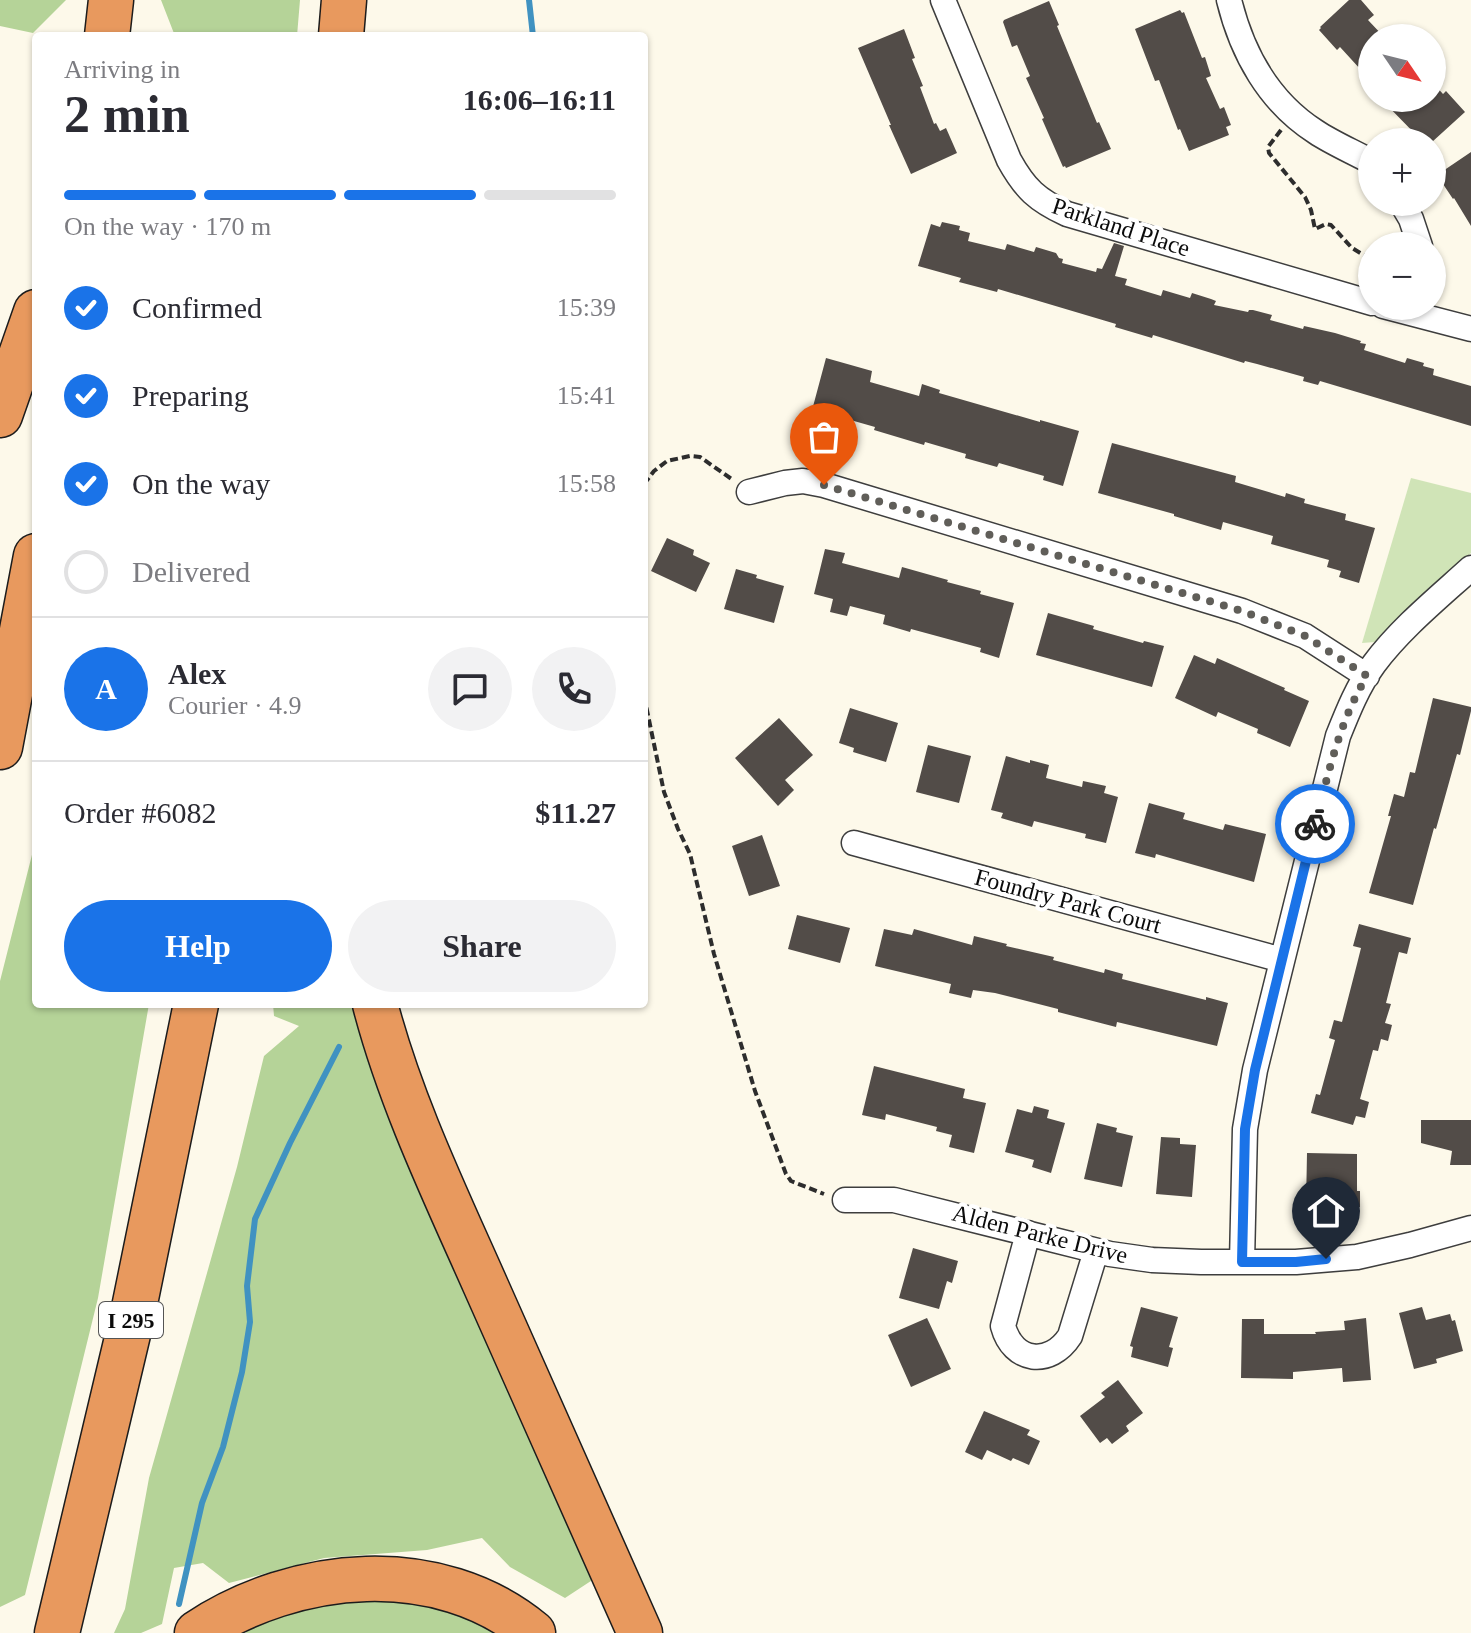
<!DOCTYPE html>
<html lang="en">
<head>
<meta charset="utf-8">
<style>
	:root { --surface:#fff; --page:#f2f2f3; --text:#2b2b33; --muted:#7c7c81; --line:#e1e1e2; --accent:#1a73e8 }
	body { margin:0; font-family:Georgia,serif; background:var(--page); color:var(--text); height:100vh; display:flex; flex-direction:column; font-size:30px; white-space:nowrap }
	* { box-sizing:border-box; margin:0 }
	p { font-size:26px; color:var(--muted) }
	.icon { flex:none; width:44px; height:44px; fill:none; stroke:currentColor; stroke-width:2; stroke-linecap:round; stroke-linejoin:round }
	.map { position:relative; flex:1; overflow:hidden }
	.panel { position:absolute; left:32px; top:32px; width:616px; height:976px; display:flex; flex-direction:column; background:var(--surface); border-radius:8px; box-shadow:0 2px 6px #0004 }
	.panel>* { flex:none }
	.needle { width:52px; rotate:125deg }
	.buttons { position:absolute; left:1358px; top:24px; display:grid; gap:16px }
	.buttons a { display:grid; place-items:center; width:88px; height:88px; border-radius:50%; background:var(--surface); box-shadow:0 2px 6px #0004; font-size:40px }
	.pin { position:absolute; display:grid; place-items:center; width:68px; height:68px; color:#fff; margin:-82px -34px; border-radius:50% 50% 50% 0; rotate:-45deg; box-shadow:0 0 8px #0007 }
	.pin .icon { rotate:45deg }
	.courier { position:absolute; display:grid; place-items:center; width:80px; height:80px; margin:-40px; border:6px solid #1a73e8; border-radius:50%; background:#fff; color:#222; box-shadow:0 2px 10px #0007 }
	.head em { font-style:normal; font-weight:700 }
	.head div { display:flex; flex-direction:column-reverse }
	.head { display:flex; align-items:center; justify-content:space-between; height:136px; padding:0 32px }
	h1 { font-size:52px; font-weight:700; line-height:60px }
	.bar { display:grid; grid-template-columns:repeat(4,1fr); gap:12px 8px; align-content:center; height:96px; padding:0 32px }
	.bar i { height:10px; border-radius:6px; background:var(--line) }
	.bar .selected { background:var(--accent) }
	.bar p { grid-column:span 4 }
	.line { display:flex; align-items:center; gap:20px; padding:0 32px; border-top:2px solid var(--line) }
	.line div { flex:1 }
	.round { display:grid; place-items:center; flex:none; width:84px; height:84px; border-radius:42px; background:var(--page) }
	ol { padding:0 32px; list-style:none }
	li { display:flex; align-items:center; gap:24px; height:88px }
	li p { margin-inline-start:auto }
	li .icon { padding:8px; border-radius:50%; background:var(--accent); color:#fff; stroke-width:4 }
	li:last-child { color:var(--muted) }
	li i { width:44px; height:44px; border:4px solid var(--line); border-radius:50% }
	.button { display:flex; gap:16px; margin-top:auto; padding:16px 32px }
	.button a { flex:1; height:92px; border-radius:48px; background:var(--accent); color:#fff; font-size:32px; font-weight:700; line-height:92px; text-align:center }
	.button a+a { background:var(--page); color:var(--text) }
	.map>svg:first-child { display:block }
	.green { fill:#d0e4b7 }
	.forest { fill:#b5d398 }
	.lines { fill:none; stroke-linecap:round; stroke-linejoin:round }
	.stream { stroke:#4092c1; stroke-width:6 }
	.building { fill:#524c48 }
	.street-casing { stroke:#3e3e3e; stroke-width:27 }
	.highway-casing { stroke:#1c1c1c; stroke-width:47 }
	.path { stroke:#2d2d2d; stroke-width:4; stroke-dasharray:8 4; stroke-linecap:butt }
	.street { stroke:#fff; stroke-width:24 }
	.highway { stroke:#e8995e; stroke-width:44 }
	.done { stroke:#605e59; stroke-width:8; stroke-dasharray:0 14.4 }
	.route { stroke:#1a73e8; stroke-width:10 }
	.labels { text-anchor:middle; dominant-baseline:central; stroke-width:8; stroke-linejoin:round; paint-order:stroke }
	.shield { fill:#fff; stroke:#545454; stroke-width:2 }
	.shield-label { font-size:22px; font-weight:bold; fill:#0b0b0b }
	.street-label { font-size:24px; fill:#0b0b0b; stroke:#fff }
</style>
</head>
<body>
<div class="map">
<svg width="1471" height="1633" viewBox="0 0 1471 1633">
	<rect width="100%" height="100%" fill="#fdf9ea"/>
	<path class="green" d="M1411,478L1471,493V553L1384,637L1375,642L1362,643Z"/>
	<path class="forest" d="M0,0H66L33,33L0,26Z
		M161,0H300L297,36H175Z
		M36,839V1004H149L98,1298L25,1595L0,1607V981Z
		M273,1004H362L597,1577L565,1598L510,1567L482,1538L427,1550L324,1558L229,1583L203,1563L174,1568L162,1624L141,1633H114L125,1609L149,1478L237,1167L264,1056L299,1026L274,1016Z
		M358,1586L436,1598L511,1633H245L264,1620Z"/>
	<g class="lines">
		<path class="stream" d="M529,0L533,36
			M179,1604L202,1503L223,1447L242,1372L250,1322L247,1286L255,1219L290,1143L339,1047"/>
	</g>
	<path class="building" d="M1349,0H1361L1374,15L1368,20L1385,38H1372V82L1340,47L1337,50L1319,30L1321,28L1320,27Z
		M1049,1L1059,25L1057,26L1097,123L1099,122L1111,149L1066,168L1065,166L1063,167L1042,119L1044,118L1026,78L1030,76L1017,45L1012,47L1003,22L1004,20Z
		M1180,10L1182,13L1184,12L1202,58L1205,57L1211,76L1206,78L1220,109L1224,107L1231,125L1226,127L1229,135L1189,151L1180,129L1178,130L1159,80L1155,81L1135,29Z
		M904,29L915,58L912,59L923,86L920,87L934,124L936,123L940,131L946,128L957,153L911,174L889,125H891L858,48Z
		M1432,82L1443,94L1446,91L1465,112L1432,142H1423L1380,98H1432Z
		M1471,152V226L1454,198L1453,199L1439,178L1442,176L1440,173Z
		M942,222L960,226L959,230L970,233L968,241L1005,250L1007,244L1034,252L1036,247L1056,253L1059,258L1063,259L1062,263L1096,272L1097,268L1102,269L1114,243L1124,246L1115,276L1127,279L1125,285L1161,296L1163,290L1190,298L1192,293L1211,299L1216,301L1214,305L1248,312L1249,310H1253L1272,315L1270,320L1303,329L1304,326L1335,333L1361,341L1360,343L1366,344L1364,350L1405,363L1407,358L1424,363L1423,366L1434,369L1433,375L1471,386V426L1320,381L1318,385L1303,381L1304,377L1257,364L1245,361L1244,363L1153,335L1152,338L1115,327L1116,324L998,289L997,292L959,282L961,278L918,266L931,224L940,227Z
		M826,358L872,371L870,382L919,396L922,384L940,390L939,393L1040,422V420L1079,431L1063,486L1043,480L1044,476L999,463L997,467L965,458L966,454L925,442L924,445L874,430L875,427L833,415L831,420L811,414Z
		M1112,443L1236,476L1235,482L1285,497L1286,493L1305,499L1304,503L1346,514L1345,520L1375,528L1359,583L1339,577L1341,571L1327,567L1329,560L1271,544L1273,536L1223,522L1221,530L1174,516V514L1098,493Z
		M667,538L694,550L693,555L710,563L696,592L651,571Z
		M825,549L845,553L842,563L899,578L902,567L948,580L947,582L981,591L980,594L1014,603L999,658L980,652L981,648L911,629L910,632L883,624L885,615L850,606L847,616L830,612L833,599L814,594Z
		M736,569L757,575L756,578L784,586L774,623L724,609Z
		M1048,613L1094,626L1093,629L1143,643L1144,641L1164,646L1152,687L1036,655Z
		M1194,655L1215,664L1217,658L1285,688L1284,690L1309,701L1290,747L1257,733L1258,729L1218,712L1216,717L1175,698Z
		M1433,698L1471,707V711L1460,755L1457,754L1436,829L1434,828L1413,905L1369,893L1391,816H1388L1394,794L1404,797L1410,772L1415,773Z
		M850,708L898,723L886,762L853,752L854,748L839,743Z
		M779,718L813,755L785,780L794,790L778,806L735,758Z
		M928,745L971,756L959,803L916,792Z
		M1006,756L1030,763V760L1049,765L1046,778L1082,787L1083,781L1106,786L1104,793L1118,797L1106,843L1085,838L1086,834L1034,821L1032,827L1001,818L1003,813L991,810Z
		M1149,803L1185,813L1183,819L1223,830L1225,824L1266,834L1254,882L1156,854L1155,858L1135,853Z
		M762,835L780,886L749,896L732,846Z
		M797,915L850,928L840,963L788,949Z
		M1359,924L1411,938L1407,954L1399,952L1386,1003L1391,1004L1385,1023L1392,1025L1388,1041L1381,1039L1378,1051L1373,1050L1360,1099L1369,1102L1365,1118L1356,1116L1353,1125L1311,1113L1316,1094L1320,1095L1335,1040L1329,1038L1334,1020L1342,1022L1357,964L1361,948L1353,946Z
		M884,929L912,935L914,929L972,945L974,936L1007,944L1006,946L1054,957L1053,960L1104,973L1105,969L1123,974L1122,979L1206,1000V997L1228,1003L1217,1046L1117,1022L1116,1027L1058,1012V1009L995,993L973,990L971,998L949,993L951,984L875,966Z
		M874,1066L965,1089L963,1098L986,1103L974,1153L949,1147L952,1135L936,1131L937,1127L886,1114L885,1120L862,1115Z
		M1034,1106L1049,1110L1047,1118L1065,1123L1051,1173L1032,1167L1034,1160L1005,1152L1017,1109L1032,1113Z
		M1421,1120H1471V1165H1450L1452,1151L1421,1143Z
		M1097,1123L1117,1128L1116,1132L1133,1136L1122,1187L1084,1179Z
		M1161,1137L1180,1138V1144L1196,1145L1192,1197L1156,1194Z
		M1307,1153L1357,1154V1191H1360V1207L1306,1206Z
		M913,1248L958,1261L952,1283L947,1281L939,1309L899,1298Z
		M1141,1307L1178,1317L1169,1347L1173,1348L1168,1367L1131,1357L1133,1347L1130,1346Z
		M1422,1307L1426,1320L1450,1314L1452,1321L1455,1320L1463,1351L1436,1359L1437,1363L1414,1369L1399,1313Z
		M927,1318L951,1369L911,1387L888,1335Z
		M1366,1318L1371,1380L1343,1382L1342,1368L1293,1372V1379L1241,1378L1242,1319H1264V1334H1316L1315,1332L1345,1330L1344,1321Z
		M1118,1380L1143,1413L1126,1426L1129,1431L1112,1444L1107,1438L1100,1443L1080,1416L1105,1397L1101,1393Z
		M984,1411L1030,1430L1027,1435L1040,1441L1029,1465L1013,1458L1011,1461L987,1450L982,1460L965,1452Z"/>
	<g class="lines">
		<g class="street-casing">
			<path id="street" d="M943,0L1009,160C1025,189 1037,200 1067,214L1372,303
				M1229,0C1242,53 1269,102 1316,132C1331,142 1349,150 1366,159L1372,164
				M1401,202L1411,219L1420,246
				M1383,306L1471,329
				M749,492L785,483L803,481L824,485L1242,611L1305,636L1367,676
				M854,843L1282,960
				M845,1200H894L1110,1254L1152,1260L1201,1262H1296L1357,1257L1410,1245L1471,1228
				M1028,1233L1003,1326C1013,1363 1050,1367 1070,1336L1096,1251
				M1242,1262L1245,1129L1255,1070L1338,736C1348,711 1358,686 1374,664C1401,628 1438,598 1471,568"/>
		</g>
		<g class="highway-casing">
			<path id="highway" d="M107,36L111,0
				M341,36L344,0
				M0,415L36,312
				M0,747L36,556
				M375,1004C400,1100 444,1192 484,1282C536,1399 588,1516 640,1633
				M57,1633L133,1313L196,1004
				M197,1633C295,1568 438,1554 533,1633"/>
		</g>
		<path class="path" d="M1281,130L1268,147L1269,153L1305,197L1311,210L1315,229L1326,224L1331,225L1352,248L1372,260
			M644,484L654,471L667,461L690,456L700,457L733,480
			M644,696L664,792L678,829L690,854L714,954L755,1091L786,1174L791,1181L824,1194"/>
		<use href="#street" class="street"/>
		<use href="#highway" class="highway"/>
	</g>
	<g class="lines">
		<path class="done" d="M824,485L1242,611L1305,636L1367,676C1339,722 1329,772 1315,824"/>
		<path class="route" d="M1315,824L1255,1070L1245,1129L1242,1262H1296L1326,1259"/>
	</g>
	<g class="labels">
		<rect class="shield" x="99" y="1302" width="64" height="36" rx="6"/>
		<g class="shield-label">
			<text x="131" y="1320">I 295</text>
		</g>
		<g class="street-label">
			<text transform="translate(1121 227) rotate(18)">Parkland Place</text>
			<text transform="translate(1068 901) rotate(15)">Foundry Park Court</text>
			<text transform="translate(1040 1234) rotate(14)">Alden Parke Drive</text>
		</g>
	</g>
</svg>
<div class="buttons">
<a><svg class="needle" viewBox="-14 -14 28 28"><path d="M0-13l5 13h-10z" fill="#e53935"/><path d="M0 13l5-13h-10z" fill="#7c7c81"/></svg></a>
<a>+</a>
<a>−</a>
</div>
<div class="pin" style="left:824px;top:485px;background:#ea580c"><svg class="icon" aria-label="bag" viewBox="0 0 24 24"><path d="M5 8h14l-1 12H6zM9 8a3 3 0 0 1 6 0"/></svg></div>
<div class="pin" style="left:1326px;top:1259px;background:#1f2937"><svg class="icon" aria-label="home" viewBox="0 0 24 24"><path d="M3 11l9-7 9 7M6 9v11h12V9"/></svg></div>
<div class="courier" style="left:1315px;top:824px"><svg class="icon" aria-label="bike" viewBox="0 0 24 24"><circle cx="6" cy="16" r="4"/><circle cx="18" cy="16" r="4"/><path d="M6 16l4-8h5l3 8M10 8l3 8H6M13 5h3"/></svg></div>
<section class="panel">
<div class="head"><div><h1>2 min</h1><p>Arriving in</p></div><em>16:06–16:11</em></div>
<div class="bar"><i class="selected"></i><i class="selected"></i><i class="selected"></i><i></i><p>On the way · 170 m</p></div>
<ol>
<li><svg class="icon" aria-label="check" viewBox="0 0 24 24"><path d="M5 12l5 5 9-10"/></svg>Confirmed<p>15:39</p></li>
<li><svg class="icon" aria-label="check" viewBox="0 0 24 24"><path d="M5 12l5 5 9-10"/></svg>Preparing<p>15:41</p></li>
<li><svg class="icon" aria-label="check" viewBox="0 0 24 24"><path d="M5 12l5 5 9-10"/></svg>On the way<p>15:58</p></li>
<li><i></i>Delivered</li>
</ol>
<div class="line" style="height:144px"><b class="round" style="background:var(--accent);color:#fff">A</b><div><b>Alex</b><p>Courier · 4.9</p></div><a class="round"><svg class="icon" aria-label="chat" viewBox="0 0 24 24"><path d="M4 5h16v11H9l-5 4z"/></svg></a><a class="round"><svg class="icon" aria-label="phone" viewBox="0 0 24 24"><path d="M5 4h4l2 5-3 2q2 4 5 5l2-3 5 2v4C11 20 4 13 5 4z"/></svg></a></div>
<div class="line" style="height:104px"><div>Order #6082</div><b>$11.27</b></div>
<div class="button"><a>Help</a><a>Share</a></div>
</section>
</div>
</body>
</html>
